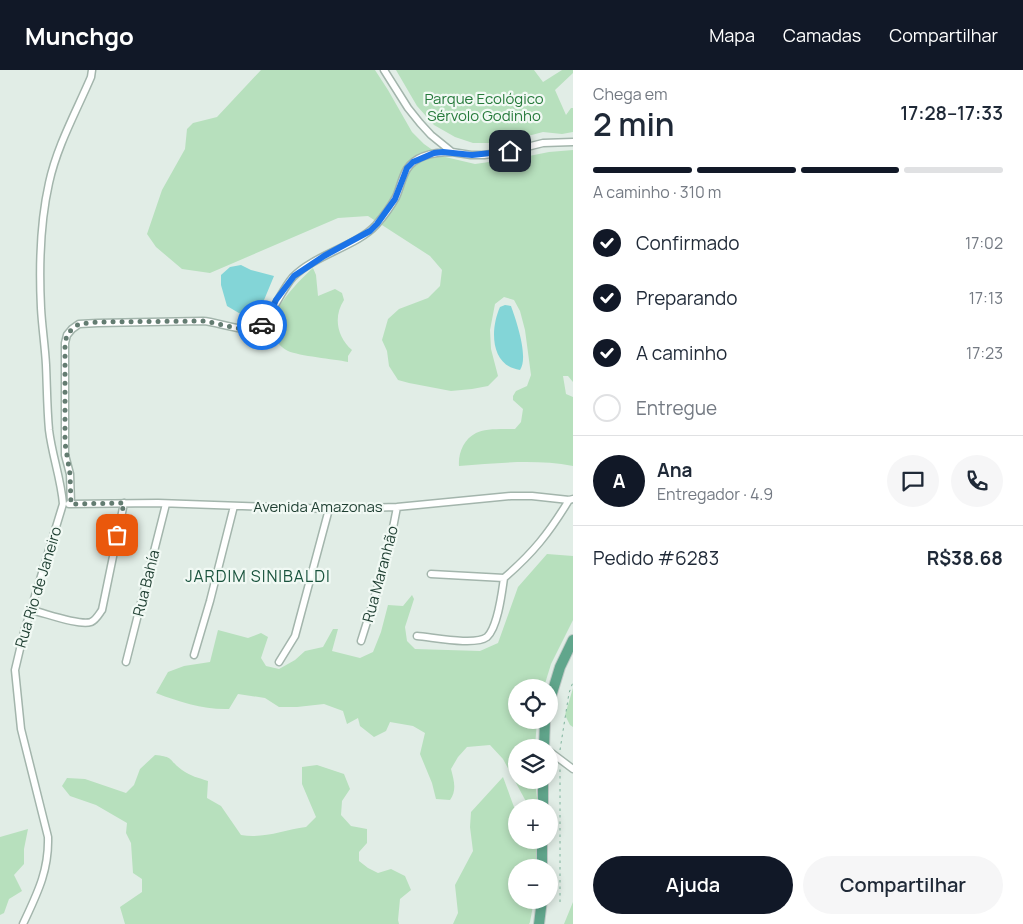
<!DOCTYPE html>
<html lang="pt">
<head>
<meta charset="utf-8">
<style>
	:root { --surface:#fff; --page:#f6f6f7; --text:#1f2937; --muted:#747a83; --line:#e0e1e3; --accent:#111827 }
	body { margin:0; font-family:Manrope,sans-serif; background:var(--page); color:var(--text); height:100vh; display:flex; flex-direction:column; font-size:19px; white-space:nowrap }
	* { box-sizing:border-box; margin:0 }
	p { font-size:16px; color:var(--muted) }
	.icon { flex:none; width:28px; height:28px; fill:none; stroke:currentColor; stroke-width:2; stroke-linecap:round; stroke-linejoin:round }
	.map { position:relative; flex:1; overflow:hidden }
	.panel { display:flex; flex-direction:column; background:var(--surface); width:450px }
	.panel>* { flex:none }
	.controls { position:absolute; left:508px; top:609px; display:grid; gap:10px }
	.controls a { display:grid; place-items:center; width:50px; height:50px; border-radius:50%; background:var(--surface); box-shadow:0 2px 8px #0003; font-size:25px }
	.pin { position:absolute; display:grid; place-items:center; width:42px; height:42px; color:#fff; margin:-21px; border-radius:10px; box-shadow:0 2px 8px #0006 }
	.courier { position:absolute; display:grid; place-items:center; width:50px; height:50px; margin:-25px; border:4px solid #1a73e8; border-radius:50%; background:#fff; color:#222; box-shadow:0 1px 6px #0007 }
	.summary em { font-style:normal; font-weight:600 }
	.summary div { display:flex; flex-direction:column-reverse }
	.summary { display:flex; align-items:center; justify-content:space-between; height:85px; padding:0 20px }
	h1 { font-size:32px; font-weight:600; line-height:38px }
	.bar { display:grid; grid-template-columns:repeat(4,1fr); gap:8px 5px; align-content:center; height:60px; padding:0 20px }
	.bar i { height:6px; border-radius:4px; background:var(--line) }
	.bar .active { background:var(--accent) }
	.bar p { grid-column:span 4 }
	.line { display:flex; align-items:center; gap:12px; padding:0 20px; border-top:1px solid var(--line) }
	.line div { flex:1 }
	.round { display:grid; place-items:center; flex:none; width:52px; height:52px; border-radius:26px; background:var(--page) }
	ol { padding:0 20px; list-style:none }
	li { display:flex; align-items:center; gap:15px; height:55px }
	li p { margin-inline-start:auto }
	li .icon { padding:5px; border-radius:50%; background:var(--accent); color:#fff; stroke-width:4 }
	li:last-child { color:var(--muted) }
	li i { width:28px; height:28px; border:2px solid var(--line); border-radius:50% }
	.cta { display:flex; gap:10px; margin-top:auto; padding:10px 20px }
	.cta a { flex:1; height:58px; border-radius:30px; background:var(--accent); color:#fff; font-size:20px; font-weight:600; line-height:58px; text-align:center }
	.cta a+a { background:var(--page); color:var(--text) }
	header { display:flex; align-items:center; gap:30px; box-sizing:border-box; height:70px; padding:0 25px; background:var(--accent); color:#fff }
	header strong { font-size:24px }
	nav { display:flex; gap:28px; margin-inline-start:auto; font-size:18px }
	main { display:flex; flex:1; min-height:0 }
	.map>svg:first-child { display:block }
	.green { fill:#b7e0bd }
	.water { fill:#83d5d7 }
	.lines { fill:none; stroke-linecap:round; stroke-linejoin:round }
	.minor-casing { stroke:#a3b5ac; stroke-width:9 }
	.primary-casing { stroke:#c0c9c6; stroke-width:12 }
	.path { stroke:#7eb39c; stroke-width:1; stroke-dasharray:2.5 4; stroke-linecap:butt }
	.minor { stroke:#fff; stroke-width:6 }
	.primary { stroke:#61a68c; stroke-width:10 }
	.done { stroke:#637c71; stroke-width:5; stroke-dasharray:0 9 }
	.route { stroke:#1a73e8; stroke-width:6 }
	.labels { text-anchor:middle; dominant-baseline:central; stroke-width:4.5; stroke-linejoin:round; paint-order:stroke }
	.park-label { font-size:15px; fill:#267a3b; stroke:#f1f9f4 }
	.street-label { font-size:15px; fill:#1f3f32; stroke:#f1f9f4 }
	.neighbourhood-label { font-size:16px; letter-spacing:1px; fill:#19533d; stroke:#f1f9f4 }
</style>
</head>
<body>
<header>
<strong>Munchgo</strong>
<nav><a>Mapa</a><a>Camadas</a><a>Compartilhar</a></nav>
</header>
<main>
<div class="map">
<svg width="573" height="854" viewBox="0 0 573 854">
	<rect width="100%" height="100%" fill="#e1ede6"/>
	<path class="green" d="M261,0H375L388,20L412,62L424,74L441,86L475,94L524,87L549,82L573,80V312L568,306H563L566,324L573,327V396C535,389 497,393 459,396C458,383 464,369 476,363C484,358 505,359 515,359L521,352L523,339L513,330V326L516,321L527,316L531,305L525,260L520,241L514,230L504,227L495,234L490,260L491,279L498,306L488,316L472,319L451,321L409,313L398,310L389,296L387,281L382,270L388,249L399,239L428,228L440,216L442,200L430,186L368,146L338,148L210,203L182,199L156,177L147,164L162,120L185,79L187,59L193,53L217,47Z
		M396,0H534L543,12L562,0H573V3L555,20L566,45L571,38H573V62L562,64L543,62L501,73H473L455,67L434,55L417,36Z
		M313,198L316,205L318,226L335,219L342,223L344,230C333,247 337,267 352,280L348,286V292C334,289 299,286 288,281C280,277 271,267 271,257C270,241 301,208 313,198Z
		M547,484L573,486V550L551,594L544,617L516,618V650H537L535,677L516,678V710H535L538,737H529L503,689L490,675L467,677L458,687L451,699C454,711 457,720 450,730L436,729L432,713L420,684L425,663L413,656L390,652L386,661L374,667L360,656L358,648L347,654L343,641L324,634L297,637H279L265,628L238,624L229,639C205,640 179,632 156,623L168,602L184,596L210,592L218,560L248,568L261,563L268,567L261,588L266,596L279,599L295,590L305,581L323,577L333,559H338L332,581L360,588L373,582L381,562L388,535L403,536L412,525L414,529L405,557L407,571L415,579L480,581L498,573L518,517Z
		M573,618V657L570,655L565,645Z
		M155,685C175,687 168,690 182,700C190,706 199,708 208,711L207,728L221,736L241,765C263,769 284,760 306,757L316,747L302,714V697L317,695L344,704L350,719L342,731L341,745L351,756L367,759V773L359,782V791L368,798L378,803L391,799L405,806L411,820L400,829L398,850L399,854H125L120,837L142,822V809L133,803L131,773L126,763L127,753L96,735L70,726L62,716L67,708L85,709L126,723L134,715L140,699Z
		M503,707L514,737L516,738V770H536V797L516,798V830H534L530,852L529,854H453L458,843L455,815L473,781L470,757L471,742Z
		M28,759L24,779V794L14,805L22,821L9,829L4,843L0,845V767Z
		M573,832V854H564Z"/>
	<path class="water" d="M241,195L251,200L274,206L257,247L244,246L227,236L221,215V205L230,197Z
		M505,235L511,236C516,250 529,287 520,300C490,296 490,259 500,237Z"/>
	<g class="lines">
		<g class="minor-casing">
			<path id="minor" d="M384,0L408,38L420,53L431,65L452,82L471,85H484L511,81L543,73L573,72
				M69,434L158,433L329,439L397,437L511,426H532L569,430L573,429
				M71,434L70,404L65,385V273L67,265L72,259L79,254L98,253L203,251C218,252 247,264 259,257C268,252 282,219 293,207C314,185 357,176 376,155C383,147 391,136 396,127C400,118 402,107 407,99C416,85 437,82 452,82
				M431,504L504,508
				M31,540C45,543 79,556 91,552C96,550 99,544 102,540L124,433
				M417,566C432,567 475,576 487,567C498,557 502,522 504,508C533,483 549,463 569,430
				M361,571C375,527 389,483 397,437
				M194,585L210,531L234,436
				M126,592L166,434
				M279,592L295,566L329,439
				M549,681L573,699
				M23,854C37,824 49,801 48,767L21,659L15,600L24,562L63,434C61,409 52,385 49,360C47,338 47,317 46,295C45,276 42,257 41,238C39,197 40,153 49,113C57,76 76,42 91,7L92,0"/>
		</g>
		<g class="primary-casing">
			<path id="primary" d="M549,633L560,597L573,570
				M544,678L545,650
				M543,738V710
				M542,798V770
				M539,854L542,830"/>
		</g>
		<path class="path" d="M560,680L569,623L573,612
			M560,832V699"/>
		<use href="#minor" class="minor"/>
		<use href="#primary" class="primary"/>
	</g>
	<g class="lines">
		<path class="done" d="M117,465L124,433L71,434L70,404L65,373V273L67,265L72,259L79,254L98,252L203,251C220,253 249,265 262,255"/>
		<path class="route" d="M262,255L267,250L276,230L294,206L324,186L370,161L377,154L395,129L407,98L413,92L434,83L443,82L472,85L510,81"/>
	</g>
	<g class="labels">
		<g class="park-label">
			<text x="484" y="28">Parque Ecológico<tspan x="484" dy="17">Sérvolo Godinho</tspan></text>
		</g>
		<g class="street-label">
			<text x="318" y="436">Avenida Amazonas</text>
			<text transform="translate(380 504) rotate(-75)">Rua Maranhão</text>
			<text transform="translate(146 513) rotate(-76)">Rua Bahía</text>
			<text transform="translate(38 517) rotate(-73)">Rua Rio de Janeiro</text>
		</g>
		<g class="neighbourhood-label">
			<text x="258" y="506">JARDIM SINIBALDI</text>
		</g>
	</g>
</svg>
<div class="controls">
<a><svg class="icon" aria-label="locate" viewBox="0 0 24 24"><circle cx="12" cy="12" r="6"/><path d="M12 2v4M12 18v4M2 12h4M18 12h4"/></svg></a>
<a><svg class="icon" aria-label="layers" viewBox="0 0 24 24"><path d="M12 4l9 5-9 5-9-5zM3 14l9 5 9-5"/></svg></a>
<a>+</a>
<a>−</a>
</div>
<div class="pin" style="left:117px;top:465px;background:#ea580c"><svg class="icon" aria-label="bag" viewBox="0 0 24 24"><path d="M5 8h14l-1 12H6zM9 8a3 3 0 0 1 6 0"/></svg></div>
<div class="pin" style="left:510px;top:81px;background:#1f2937"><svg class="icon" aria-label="home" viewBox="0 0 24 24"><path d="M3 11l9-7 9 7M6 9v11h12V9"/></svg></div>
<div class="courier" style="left:262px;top:255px"><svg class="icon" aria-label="car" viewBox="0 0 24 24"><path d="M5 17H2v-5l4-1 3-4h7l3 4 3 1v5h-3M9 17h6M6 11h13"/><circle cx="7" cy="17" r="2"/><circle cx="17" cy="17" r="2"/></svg></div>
</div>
<section class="panel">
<div class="summary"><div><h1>2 min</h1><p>Chega em</p></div><em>17:28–17:33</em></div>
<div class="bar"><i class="active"></i><i class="active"></i><i class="active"></i><i></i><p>A caminho · 310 m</p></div>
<ol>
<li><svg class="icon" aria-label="check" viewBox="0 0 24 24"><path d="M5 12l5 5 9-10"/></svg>Confirmado<p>17:02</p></li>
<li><svg class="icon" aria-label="check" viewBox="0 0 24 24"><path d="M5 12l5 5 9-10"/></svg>Preparando<p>17:13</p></li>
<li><svg class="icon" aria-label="check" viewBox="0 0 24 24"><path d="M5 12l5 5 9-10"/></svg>A caminho<p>17:23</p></li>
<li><i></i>Entregue</li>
</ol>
<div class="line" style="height:90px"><b class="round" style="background:var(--accent);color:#fff">A</b><div><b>Ana</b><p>Entregador · 4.9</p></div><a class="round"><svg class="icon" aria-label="chat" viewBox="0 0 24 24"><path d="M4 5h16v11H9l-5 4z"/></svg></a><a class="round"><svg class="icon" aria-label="phone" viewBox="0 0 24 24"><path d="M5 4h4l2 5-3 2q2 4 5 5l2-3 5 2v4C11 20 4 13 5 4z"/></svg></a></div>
<div class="line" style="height:65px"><div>Pedido #6283</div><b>R$38.68</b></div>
<div class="cta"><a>Ajuda</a><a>Compartilhar</a></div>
</section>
</main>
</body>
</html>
